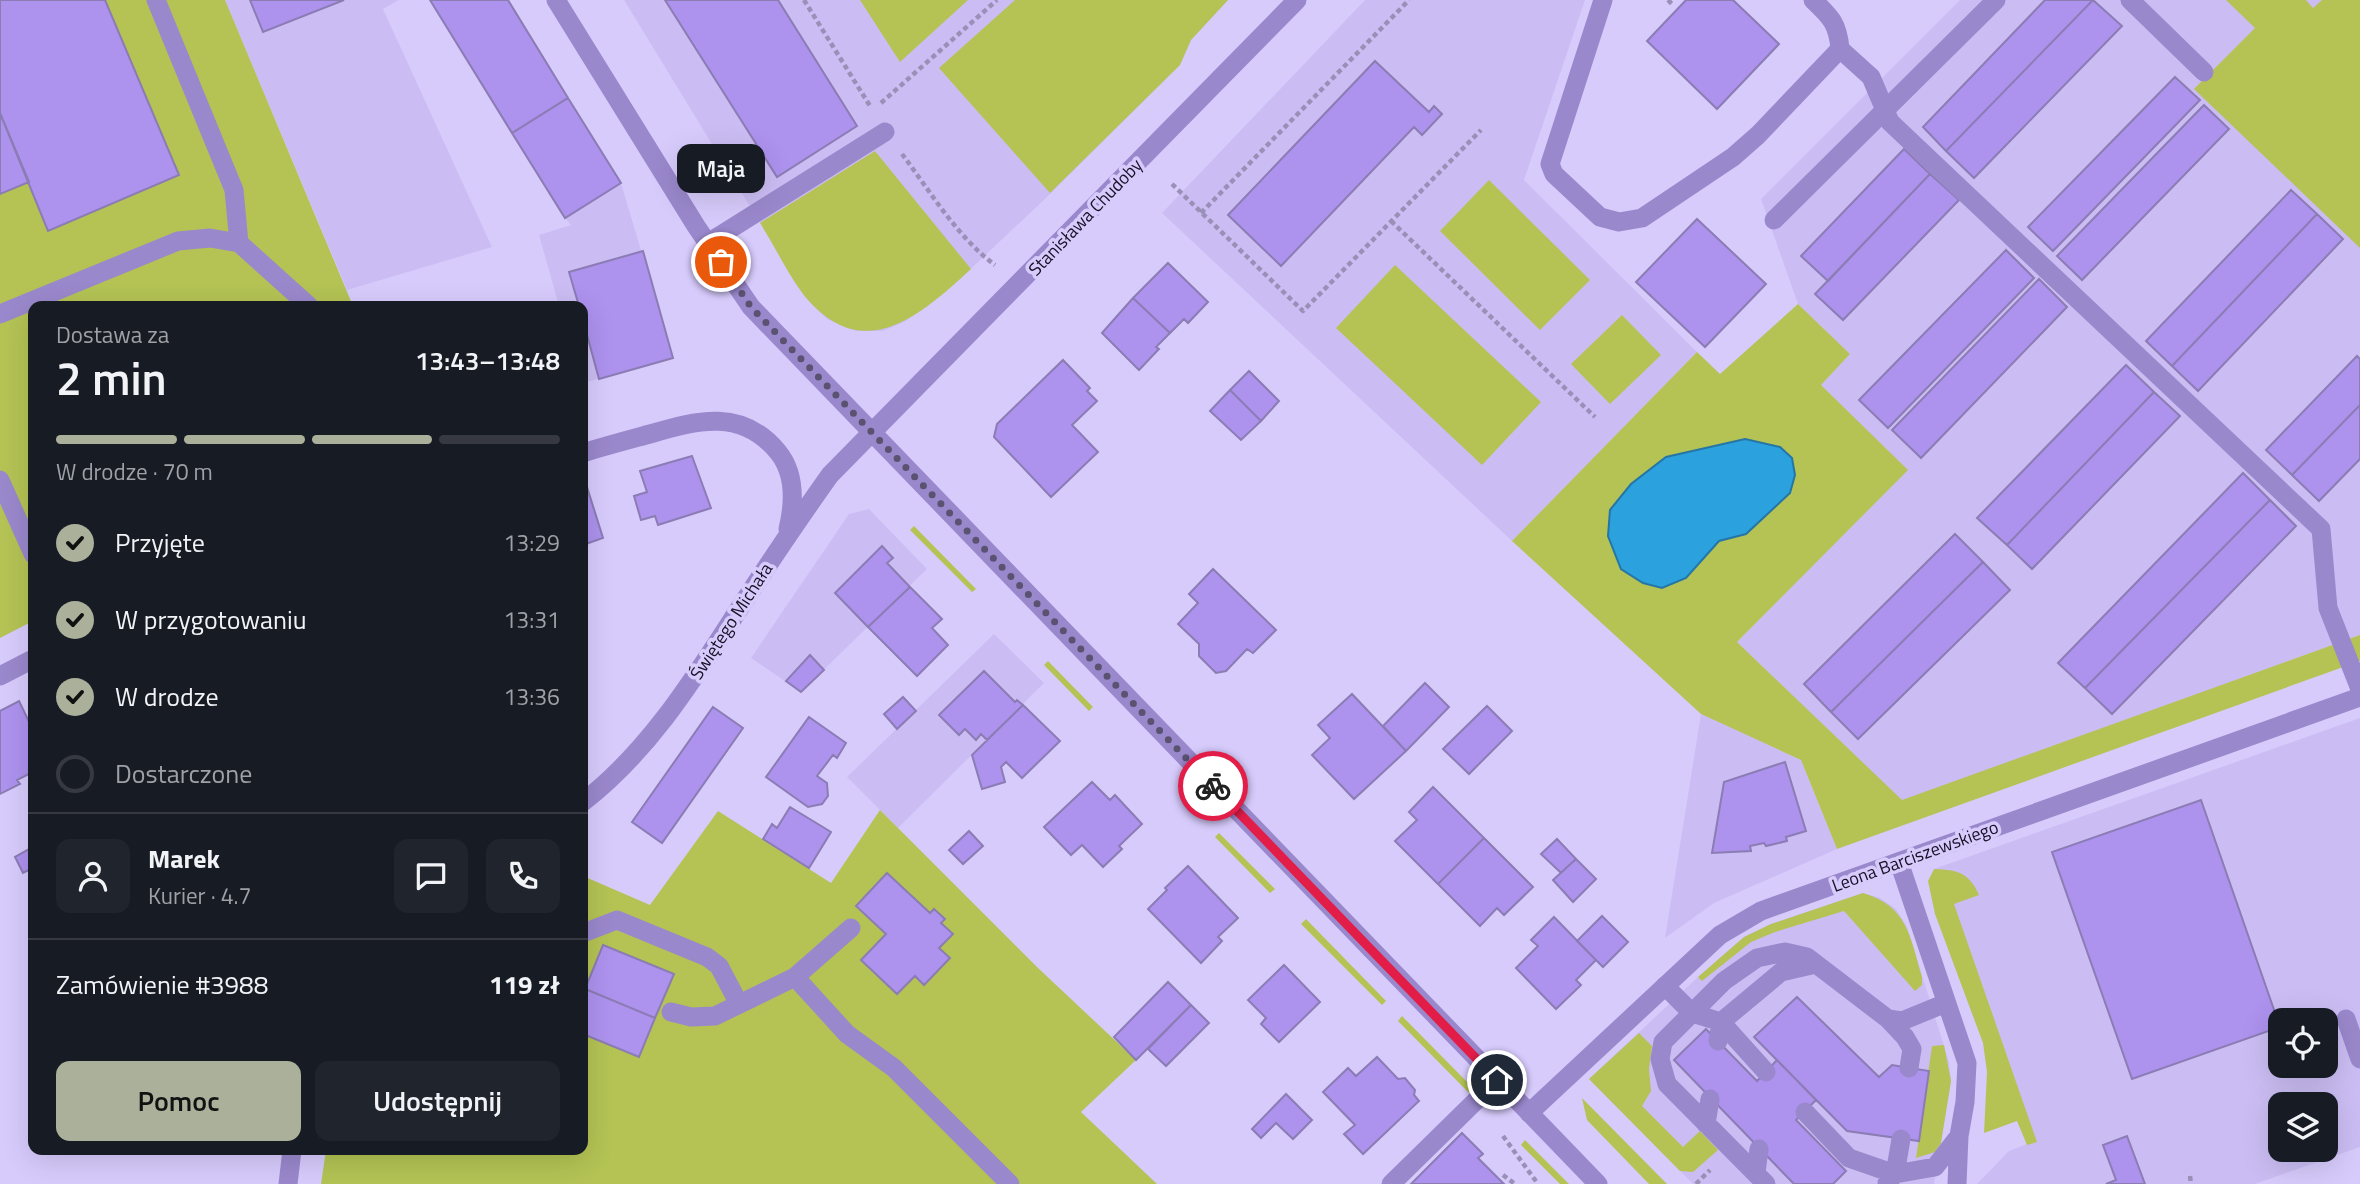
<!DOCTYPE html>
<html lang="pl">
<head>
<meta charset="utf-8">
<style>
	:root { --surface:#171b24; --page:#20242c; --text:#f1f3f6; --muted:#9ea1a6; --line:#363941; --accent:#abb09b }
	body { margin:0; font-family:"Titillium Web",sans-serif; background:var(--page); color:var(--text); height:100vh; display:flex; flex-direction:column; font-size:26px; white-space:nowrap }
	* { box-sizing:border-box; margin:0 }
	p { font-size:23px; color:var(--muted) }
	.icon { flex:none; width:38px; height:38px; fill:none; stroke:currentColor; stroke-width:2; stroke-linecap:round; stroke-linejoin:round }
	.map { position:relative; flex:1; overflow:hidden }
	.drawer { position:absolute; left:28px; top:301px; width:560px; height:854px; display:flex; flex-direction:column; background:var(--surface); border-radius:14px; box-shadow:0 7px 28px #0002 }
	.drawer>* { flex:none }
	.fabs { position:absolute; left:2268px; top:1008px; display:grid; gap:14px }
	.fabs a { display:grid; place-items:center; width:70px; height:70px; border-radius:14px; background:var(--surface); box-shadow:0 7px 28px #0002; font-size:35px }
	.pin { position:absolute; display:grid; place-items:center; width:60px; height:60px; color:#fff; margin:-30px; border:4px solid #fff; border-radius:50%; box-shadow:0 2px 7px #0007 }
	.courier { position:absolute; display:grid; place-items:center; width:70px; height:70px; margin:-35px; border:5px solid #e11d48; border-radius:50%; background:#fff; color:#222; box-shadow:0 2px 9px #0007 }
	.bubble { position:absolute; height:49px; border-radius:14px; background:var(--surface); box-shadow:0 7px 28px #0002; font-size:23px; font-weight:600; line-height:49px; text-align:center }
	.summary em { font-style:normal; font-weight:600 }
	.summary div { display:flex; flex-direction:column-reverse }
	.summary { display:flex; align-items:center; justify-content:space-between; height:119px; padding:0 28px }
	h1 { font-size:46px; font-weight:600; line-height:52px }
	.bar { display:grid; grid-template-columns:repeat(4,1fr); gap:10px 7px; align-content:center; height:84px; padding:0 28px }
	.bar i { height:9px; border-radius:5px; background:var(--line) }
	.bar .selected { background:var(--accent) }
	.bar p { grid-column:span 4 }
	.line { display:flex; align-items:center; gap:18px; padding:0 28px; border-top:2px solid var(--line) }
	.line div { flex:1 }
	.round { display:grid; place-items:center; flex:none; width:74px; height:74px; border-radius:14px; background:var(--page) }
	ol { padding:0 28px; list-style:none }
	li { display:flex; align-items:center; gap:21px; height:77px }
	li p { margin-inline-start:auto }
	li .icon { padding:7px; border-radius:50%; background:var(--accent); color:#111; stroke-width:4 }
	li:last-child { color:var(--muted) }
	li i { width:38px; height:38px; border:4px solid var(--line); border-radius:50% }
	.action { display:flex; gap:14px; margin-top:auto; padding:14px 28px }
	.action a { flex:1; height:80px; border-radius:14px; background:var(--accent); color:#111; font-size:28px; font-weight:600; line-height:80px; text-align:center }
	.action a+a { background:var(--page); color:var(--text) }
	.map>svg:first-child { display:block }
	.built { fill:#cbbdf3; fill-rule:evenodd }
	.green { fill:#b4c354 }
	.water { fill:#2ba2dd; stroke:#2576a6; stroke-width:2 }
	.building { fill:#ad92ee; stroke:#8b7cb4; stroke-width:2 }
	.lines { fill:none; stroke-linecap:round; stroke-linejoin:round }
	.path { stroke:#998fb7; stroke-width:4.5; stroke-dasharray:5 3.5; stroke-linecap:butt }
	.service { stroke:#9a88cc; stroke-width:19 }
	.minor { stroke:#9a88cc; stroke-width:19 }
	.tertiary { stroke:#9a88cc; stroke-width:19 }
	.done { stroke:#5a5271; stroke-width:7; stroke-dasharray:0 12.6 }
	.route { stroke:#e11d48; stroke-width:9 }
	.labels { text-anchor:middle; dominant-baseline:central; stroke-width:7; stroke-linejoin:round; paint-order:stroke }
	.street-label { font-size:18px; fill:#171126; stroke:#d7cbfc }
</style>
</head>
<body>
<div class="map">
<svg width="2360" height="1184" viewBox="0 0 2360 1184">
	<rect width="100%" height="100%" fill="#d7cbfc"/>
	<path class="built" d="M225,0H399L383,9L492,247L347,290Z
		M624,0H1228L1191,40L1180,65L1046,198L961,278L906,321L883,331H856L827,319L806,298Z
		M1365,0H1585L1524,180L1697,352L1512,541L1162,213Z
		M1960,0H2360V635L1902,801L1737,642L1907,470L1821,385L1850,354L1798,304L1761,199Z
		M621,183L673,358L583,383V306H559L539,235L571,225L565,218Z
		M869,509L927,569L801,692L751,658L849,514Z
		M994,634L1044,683L898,828L847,777Z
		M1701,714L1801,760L1837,849L1714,903L1665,938Z
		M2360,718V1147L2255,1184H1977L2009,1151L2027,1144L1934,869ZM2280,1020H2326V1066H2280ZM2280,1104H2326V1150H2280Z
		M1863,893L1880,898L1896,909L1907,927L1949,1062L1951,1081L1934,1184H1693L1589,1079L1698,977L1744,937L1771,924Z"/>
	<path class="green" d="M0,0H225L353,306H33V621L0,638Z
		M860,0H968L900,62Z
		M1015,0H1228L1191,40L1180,65L1050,193L939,68Z
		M2226,0H2306L2313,8L2322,0H2360V248L2194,89L2255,28Z
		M875,151L971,269C922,314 866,365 808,300C791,281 775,246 760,223Z
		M1489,180L1590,280L1540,330L1440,231Z
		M1395,265L1541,402L1482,465L1336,328Z
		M1798,304L1850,354L1821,385L1908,470L1737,642L1902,800L2360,635V661L1837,849L1801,760L1701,714L1512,541L1697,352L1720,374Z
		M1622,315L1661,355L1610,404L1571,364Z
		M914,526L976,589L972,592L910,530Z
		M1048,661L1093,707L1089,711L1044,665Z
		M880,810L1038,968L1136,1060L1081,1112L1157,1184H321L326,1150H583V876L650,905L718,811L831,883Z
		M1219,833L1275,889L1270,893L1215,837Z
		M1934,869C1957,870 1969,872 1979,895L1954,904L2037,1142L2027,1145L2017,1121L1984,1133L1987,1072L1983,1043L1935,914L1928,881Z
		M1863,893C1908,906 1910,937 1922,977V985L1915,991L1844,911L1775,932L1751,942L1702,981L1698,977L1744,937L1771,924Z
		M1306,919L1386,1001L1382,1005L1301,924Z
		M1402,1016L1473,1088L1469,1093L1398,1021Z
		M1639,1033L1652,1046L1649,1069L1651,1091L1642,1106L1683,1147L1700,1131L1718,1150L1693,1172L1680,1171L1589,1079Z
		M1944,1045L1951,1081L1941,1143L1935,1152L1916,1158L1932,1046Z
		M1582,1098L1667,1184H1649L1587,1120Z
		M1525,1140L1569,1184H1560L1521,1145Z"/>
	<path class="water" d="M1745,439L1780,447L1792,458L1795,475L1790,493L1746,534L1719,541L1686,578L1662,588L1643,583L1621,569L1608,536L1610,510L1631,484L1666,457Z"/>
	<path class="building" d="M0,0H105L179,175L48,231L0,113Z
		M250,0H344L263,32Z
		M430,0H508L568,98L512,133Z
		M665,0H778L857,126L777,177Z
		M1686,0H1733L1779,44L1717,109L1647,41Z
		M2045,0H2093L1946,151L1923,127Z
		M2093,0L2122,26L1974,178L1946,151Z
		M1375,61L1429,112L1434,106L1442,114L1422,135L1414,127L1281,266L1228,215Z
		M2175,77L2200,100L2053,251L2028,227Z
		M568,98L621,183L565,218L512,133Z
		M2204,105L2229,129L2082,280L2057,256Z
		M0,113L29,182L0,194Z
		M1904,149L1930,174L1828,281L1801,256Z
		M1930,174L1959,200L1843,320L1815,294Z
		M2291,190L2317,214L2172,366L2146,341Z
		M2317,214L2343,239L2198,391L2172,366Z
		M1697,219L1766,284L1705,347L1636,282Z
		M2006,250L2034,278L1888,428L1859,400Z
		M643,251L673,358L599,379L583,320V306H579L569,272Z
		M1168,263L1208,302L1188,323L1184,319L1170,333L1133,298Z
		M2039,279L2067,307L1921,458L1892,430Z
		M1133,298L1170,333L1156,347L1159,349L1139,370L1102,333Z
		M2357,356L2360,359V405L2292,475L2266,450Z
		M1063,360L1090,388L1087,391L1097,401L1072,425L1098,452L1051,497L994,437L997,424Z
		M2126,365L2154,392L2007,545L1977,518Z
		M1249,371L1279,401L1261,421L1230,390Z
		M1230,390L1261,421L1241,440L1210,411Z
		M2154,392L2180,416L2032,569L2007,545Z
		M2360,405V459L2319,501L2292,475Z
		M692,456L711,508L658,525L655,516L641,520L634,496L647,492L640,471Z
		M2243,473L2270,500L2085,688L2058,663Z
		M587,487L603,538L583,545V488Z
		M2270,500L2296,526L2112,714L2085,688Z
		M1955,534L1983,562L1831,712L1804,684Z
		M882,546L893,558L887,563L910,587L868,627L835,593Z
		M1983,562L2010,590L1858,739L1831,712Z
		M1213,569L1276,630L1253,653L1247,649L1226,671L1216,673L1199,656V644L1178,624L1198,603L1189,594Z
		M910,587L942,619L932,628L948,645L917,676L868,627Z
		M810,655L824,670L801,692L786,681Z
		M984,671L1015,702L1017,700L1023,705L987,740L981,734L976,740L965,729L959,735L939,715Z
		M1425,683L1449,707L1406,751L1383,726Z
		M1352,694L1406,751L1354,799L1312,755L1330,738L1318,725Z
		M903,697L916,711L897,729L884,714Z
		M19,701L33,730V772L17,780L20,784L0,794V711Z
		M1023,705L1060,741L1022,778L1006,762L1001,767L1005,782L982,789L972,755Z
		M1487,706L1512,731L1469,774L1443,749Z
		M713,707L743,728L662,843L632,822Z
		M809,717L846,743L837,758L833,755L817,776L827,783L828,796L822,804L808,807L766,777Z
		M1785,762L1806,831L1786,837L1787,841L1766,846L1764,843L1750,846L1751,851L1712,853L1724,782Z
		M1092,782L1110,800L1115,795L1142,824L1119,846L1122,849L1103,867L1082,845L1071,855L1044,827Z
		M1433,787L1484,838L1438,884L1395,841L1417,820L1409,812Z
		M2201,800L2280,1027L2132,1079L2052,852Z
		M790,807L831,832L809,868L763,839L772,824L777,828Z
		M969,831L983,846L963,864L949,850Z
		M1484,838L1533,887L1504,915L1497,908L1480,926L1438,884Z
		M1557,839L1576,859L1561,873L1541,854Z
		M33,847V868L23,873L15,857Z
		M1576,859L1596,879L1573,902L1553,880Z
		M1188,866L1238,918L1218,937L1222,941L1201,963L1148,909L1167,890L1165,888Z
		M887,873L930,913L934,909L945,919L941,923L953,934L939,948L950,958L924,985L915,976L897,994L861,960L886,934L856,906Z
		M1602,916L1628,942L1603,967L1577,941Z
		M1554,917L1596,960L1576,980L1581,985L1556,1009L1516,968L1538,946L1531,940Z
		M603,945L674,974L655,1018L585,989Z
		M1284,965L1320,1002L1279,1042L1261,1024L1266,1018L1248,1000Z
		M1168,982L1191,1005L1136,1060L1114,1037Z
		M583,988L655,1018L639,1057L583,1034Z
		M1797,997L1879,1077L1892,1065L1929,1071L1919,1141L1847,1131L1754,1037Z
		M1191,1005L1209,1023L1166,1066L1148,1049Z
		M1706,1029L1757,1081L1777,1060L1816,1100L1796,1120L1846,1171L1833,1184H1794L1674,1060Z
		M1377,1057L1398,1079L1405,1078L1415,1090L1414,1095L1419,1101L1363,1154L1344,1134L1355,1125L1323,1092L1348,1068L1356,1076Z
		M1286,1094L1312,1120L1293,1139L1276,1123L1261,1138L1252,1129Z
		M1462,1133L1483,1154L1478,1158L1504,1184H1411Z
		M2127,1136L2145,1184H2106L2116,1180L2103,1145Z"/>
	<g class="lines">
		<path class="path" d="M804,0L870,106
			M1668,0L1672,4
			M881,103L997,0
			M902,154C930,191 957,237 995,265
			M1172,184L1303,311L1481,130
			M1201,213L1409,0
			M1391,221L1595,417
			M1503,1136L1538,1184
			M1503,1175L1515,1184
			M2190,1176L2191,1184
			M1696,1184L1710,1170"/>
		<path class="service" d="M156,0L234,190L239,243
			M2130,0L2204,72
			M1840,49L1871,77L1890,122L2321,529L2328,608L2360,689
			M1774,220L1996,0
			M708,243L885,132
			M0,314L178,241L210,238L239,243L309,306
			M0,480L33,554
			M1899,862L1967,1063L1965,1102L1959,1136L1957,1184
			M583,933L617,920L707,957L719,966L739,1004
			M795,977L847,1034L894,1068L1010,1184
			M1665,986L1692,1013L1721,1022L1766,1072
			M671,1012L691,1017L715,1016L795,977L851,928
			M1888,1019L1905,1037L1912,1049L1909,1068
			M2346,1019L2360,1059
			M1718,1041L1721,1022L1781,972L1816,964
			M1805,1112L1849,1158L1895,1174L1935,1167L1959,1136
			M1706,1124L1710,1099
			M1756,1173L1759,1149
			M1887,1183L1895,1174L1901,1139
			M1391,1184L1497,1080
			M1766,1184L1667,1084L1660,1059L1663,1042L1724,981L1757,958L1785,952L1807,957L1888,1019L1902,1021L1946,1003"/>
		<path class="minor" d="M1603,0L1550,164L1554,174L1600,217L1619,222L1642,218L1733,157L1758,135L1840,49C1838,24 1831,17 1813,0
			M583,453C605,446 628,440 650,434C698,420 742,408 778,452C796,474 794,504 788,529
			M0,676L33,659
			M583,802C648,752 693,680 737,612C767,566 798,520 830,475L1297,0
			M1529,1113L1720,935L1761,911L2360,697
			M288,1184L292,1150"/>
		<path class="tertiary" d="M556,0L696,226L751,307L1598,1184"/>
	</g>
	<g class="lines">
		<path class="done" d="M721,262L751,307L1213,786"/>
		<path class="route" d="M1213,786L1497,1080"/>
	</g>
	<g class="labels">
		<g class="street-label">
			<text transform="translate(1085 217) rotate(-46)">Stanisława Chudoby</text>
			<text transform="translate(731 621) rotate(-57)">Świętego Michała</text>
			<text transform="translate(1915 856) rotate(-20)">Leona Barciszewskiego</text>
		</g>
	</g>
</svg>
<div class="fabs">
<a><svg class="icon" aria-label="locate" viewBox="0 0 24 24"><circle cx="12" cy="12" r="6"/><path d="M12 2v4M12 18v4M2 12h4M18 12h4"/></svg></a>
<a><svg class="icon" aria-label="layers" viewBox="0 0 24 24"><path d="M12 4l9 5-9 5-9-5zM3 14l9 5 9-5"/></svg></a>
</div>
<div class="pin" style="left:721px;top:262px;background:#ea580c"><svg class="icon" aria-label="bag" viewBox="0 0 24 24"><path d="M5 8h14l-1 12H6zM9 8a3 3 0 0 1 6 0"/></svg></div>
<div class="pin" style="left:1497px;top:1080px;background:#1f2937"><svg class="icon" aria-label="home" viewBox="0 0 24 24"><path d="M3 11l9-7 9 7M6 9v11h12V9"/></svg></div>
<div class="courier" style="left:1213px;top:786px"><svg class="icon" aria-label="bike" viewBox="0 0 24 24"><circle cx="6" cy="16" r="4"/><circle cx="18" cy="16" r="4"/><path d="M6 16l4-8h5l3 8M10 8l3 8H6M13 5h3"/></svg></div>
<div class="bubble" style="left:677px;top:144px;width:88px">Maja</div>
<section class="drawer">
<div class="summary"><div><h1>2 min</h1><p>Dostawa za</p></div><em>13:43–13:48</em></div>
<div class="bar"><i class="selected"></i><i class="selected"></i><i class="selected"></i><i></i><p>W drodze · 70 m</p></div>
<ol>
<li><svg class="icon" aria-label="check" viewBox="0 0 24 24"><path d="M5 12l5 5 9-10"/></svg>Przyjęte<p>13:29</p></li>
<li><svg class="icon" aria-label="check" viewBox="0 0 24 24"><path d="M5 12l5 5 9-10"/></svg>W przygotowaniu<p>13:31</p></li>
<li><svg class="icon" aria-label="check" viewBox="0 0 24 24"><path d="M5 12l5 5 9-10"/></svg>W drodze<p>13:36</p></li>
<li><i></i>Dostarczone</li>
</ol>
<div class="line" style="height:126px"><a class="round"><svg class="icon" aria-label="person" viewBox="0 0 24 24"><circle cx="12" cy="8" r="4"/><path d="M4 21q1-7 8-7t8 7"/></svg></a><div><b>Marek</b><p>Kurier · 4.7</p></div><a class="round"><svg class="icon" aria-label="chat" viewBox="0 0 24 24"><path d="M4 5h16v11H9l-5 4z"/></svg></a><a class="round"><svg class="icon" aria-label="phone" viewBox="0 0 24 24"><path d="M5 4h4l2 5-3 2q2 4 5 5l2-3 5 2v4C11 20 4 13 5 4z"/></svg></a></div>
<div class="line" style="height:91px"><div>Zamówienie #3988</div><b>119 zł</b></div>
<div class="action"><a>Pomoc</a><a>Udostępnij</a></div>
</section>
</div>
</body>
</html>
